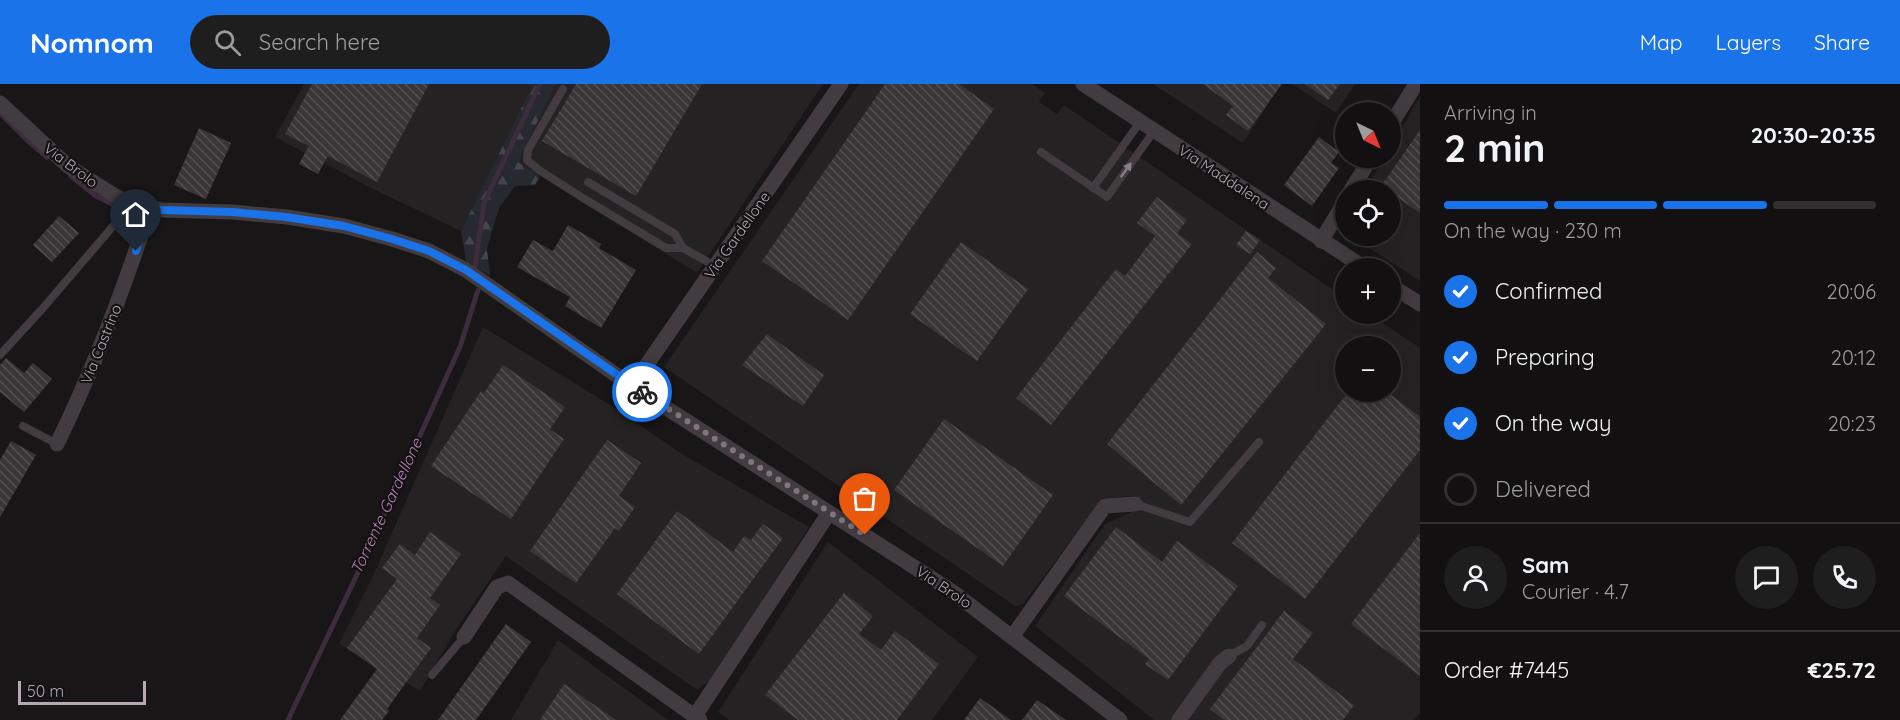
<!DOCTYPE html>
<html lang="en">
<head>
<meta charset="utf-8">
<style>
	:root { --surface:#121011; --page:#1f1e1f; --text:#f1f3f6; --muted:#9c9d9f; --line:#313031; --accent:#1a73e8 }
	body { margin:0; font-family:Quicksand,sans-serif; background:var(--page); color:var(--text); height:100vh; display:flex; flex-direction:column; font-size:22px; white-space:nowrap }
	* { box-sizing:border-box; margin:0 }
	p { font-size:20px; color:var(--muted) }
	.icon { flex:none; width:33px; height:33px; fill:none; stroke:currentColor; stroke-width:2; stroke-linecap:round; stroke-linejoin:round }
	.map { position:relative; flex:1; overflow:hidden }
	.drawer { display:flex; flex-direction:column; background:var(--surface); width:480px }
	.drawer>* { flex:none }
	.needle { width:39px; rotate:137deg }
	.tools { position:absolute; left:1335px; top:18px; display:grid; gap:12px }
	.tools a { display:grid; place-items:center; width:66px; height:66px; border-radius:50%; background:var(--surface); box-shadow:0 6px 24px #0002,0 0 0 2px var(--line); font-size:30px }
	.scale { position:absolute; left:18px; bottom:15px; width:128px; box-sizing:border-box; padding-left:6px; border:3px solid #b8a8b4; border-top:0; font-size:16px; line-height:21px; white-space:nowrap; color:#b8a8b4; -webkit-text-stroke:4px #131112; paint-order:stroke }
	.pin { position:absolute; display:grid; place-items:center; width:51px; height:51px; color:#fff; margin:-62px -26px; border-radius:50% 50% 50% 0; rotate:-45deg; box-shadow:0 0 6px #0007 }
	.pin .icon { rotate:45deg }
	.courier { position:absolute; display:grid; place-items:center; width:60px; height:60px; margin:-30px; border:4px solid #1a73e8; border-radius:50%; background:#fff; color:#222; box-shadow:0 2px 8px #0007 }
	.overview em { font-style:normal; font-weight:800 }
	.overview div { display:flex; flex-direction:column-reverse }
	.overview { display:flex; align-items:center; justify-content:space-between; height:102px; padding:0 24px }
	h1 { font-size:39px; font-weight:800; line-height:45px }
	.bar { display:grid; grid-template-columns:repeat(4,1fr); gap:9px 6px; align-content:center; height:72px; padding:0 24px }
	.bar i { height:8px; border-radius:4px; background:var(--line) }
	.bar .active { background:var(--accent) }
	.bar p { grid-column:span 4 }
	.line { display:flex; align-items:center; gap:15px; padding:0 24px; border-top:2px solid var(--line) }
	.line div { flex:1 }
	.round { display:grid; place-items:center; flex:none; width:63px; height:63px; border-radius:32px; background:var(--page) }
	ol { padding:0 24px; list-style:none }
	li { display:flex; align-items:center; gap:18px; height:66px }
	li p { margin-inline-start:auto }
	li .icon { padding:6px; border-radius:50%; background:var(--accent); color:#fff; stroke-width:4 }
	li:last-child { color:var(--muted) }
	li i { width:33px; height:33px; border:3px solid var(--line); border-radius:50% }
	header { display:flex; align-items:center; gap:36px; box-sizing:border-box; height:84px; padding:0 30px; background:var(--accent); color:#fff }
	header strong { font-size:28px }
	nav { display:flex; gap:33px; margin-inline-start:auto; font-size:21px }
	.search { width:420px; height:54px; background:var(--page); display:flex; align-items:center; gap:15px; box-sizing:border-box; padding:0 21px; border-radius:33px; color:var(--muted); font-size:22px }
	main { display:flex; flex:1; min-height:0 }
	.map>svg:first-child { display:block }
	.built { fill:#252223; fill-rule:evenodd }
	.forest { fill:url(#forest-firs) }
	.lines { fill:none; stroke-linecap:round; stroke-linejoin:round }
	.stream { stroke:#3c2c3c; stroke-width:5 }
	.building { fill:url(#building-back-hatch) }
	.service { stroke:#423c40; stroke-width:8 }
	.minor { stroke:#423c40; stroke-width:15 }
	.oneway { fill:#897d86 }
	.done { stroke:#80757d; stroke-width:6; stroke-dasharray:0 10.8 }
	.route { stroke:#1a73e8; stroke-width:8 }
	.labels { text-anchor:middle; dominant-baseline:central; stroke-width:4.5; stroke-linejoin:round; paint-order:stroke }
	.street-label { font-size:15px; fill:#b8a8b4; stroke:#131112 }
	.water-label { font-size:16px; font-style:italic; fill:#b47fb2; stroke:#131112 }
</style>
</head>
<body>
<header>
<strong>Nomnom</strong>
<div class="search"><svg class="icon" aria-label="search" viewBox="0 0 24 24"><circle cx="10" cy="10" r="6"/><path d="M15 15l6 6"/></svg>Search here</div>
<nav><a>Map</a><a>Layers</a><a>Share</a></nav>
</header>
<main>
<div class="map">
<svg width="1420" height="636" viewBox="0 0 1420 636">
	<defs>
		<pattern id="forest-firs" width="22" height="20" patternUnits="userSpaceOnUse" patternTransform="scale(1.5)"><rect width="22" height="20" fill="#262930"/><path d="M5 1l3.5 6h-7zM16 11l3.5 6h-7z" fill="#43454c"/></pattern>
		<pattern id="building-back-hatch" width="6" height="6" patternUnits="userSpaceOnUse" patternTransform="scale(1.5)"><rect width="6" height="6" fill="#3a3638"/><path d="M-1 5l2 2M0 0l6 6M5-1l2 2" fill="none" stroke="#545052"/></pattern>
	</defs>
	<rect width="100%" height="100%" fill="#181617"/>
	<path class="built" d="M304,0H533L461,147L371,104L275,53Z
		M556,0H823L697,189L518,78Z
		M859,0H1032L1045,9L1039,18L1057,30L1064,21L1345,214L1346,230H1369L1420,264V629L1413,636H1154L1035,542L1105,440L1132,428L1137,412L1103,414L1023,520L1015,522L664,283ZM1346,262H1390V308H1346Z
		M1153,0H1281L1243,59Z
		M1292,0H1355L1336,29Z
		M1420,12V197L1351,152H1390V106H1365L1384,74H1390L1391,63Z
		M483,243L615,324L682,370L809,443L713,594L697,606L506,472L455,547L420,607L339,560L372,494Z
		M828,458L978,573L932,636H729L718,628Z
		M558,556L668,636H511Z"/>
	<path class="forest" d="M533,0H556L518,78L540,92L535,101L515,102L499,124L487,164L490,192L466,177L461,147Z"/>
	<g class="lines">
		<path class="stream" d="M0,29L26,55L47,73
			M71,92L96,112L124,126
			M475,183L484,119L540,0
			M288,636L362,480L460,263L478,206"/>
	</g>
	<path class="building" d="M312,0H429L377,98L328,72L318,90L299,80L309,62L285,50Z
		M576,0H702L636,112L542,57Z
		M885,0H959L994,25L848,236L762,177Z
		M1203,0H1282L1248,47L1226,31L1233,22Z
		M1305,0H1340L1328,16Z
		M199,44L231,59L206,115L174,101Z
		M1420,46V129L1390,108V106L1381,102Z
		M1319,53L1339,68L1331,79L1339,84L1312,122L1284,101Z
		M1157,113L1187,136L1177,149L1192,160L1051,341L1016,314L1116,185L1125,192L1155,152L1137,139Z
		M59,132L79,149L52,178L33,161Z
		M568,141L601,160L599,164L636,186L601,244L565,222L570,213L517,183L533,156L553,167Z
		M1246,147L1260,156L1250,170L1236,161Z
		M961,158L1028,205L977,277L910,230Z
		M1257,168L1276,184L1268,194L1326,240L1181,421L1107,360Z
		M767,250L824,291L803,322L742,281Z
		M6,274L24,289L33,279L52,295L24,328L0,308V281Z
		M503,281L565,323L550,345L564,355L511,435L431,382L481,307L484,309Z
		M1348,308H1387L1420,333V366L1305,515L1232,459Z
		M944,335L1053,411L1003,482L894,406Z
		M607,356L641,379L619,412L635,423L619,447L615,444L576,499L530,467Z
		M11,357L36,371L0,433V376Z
		M677,427L733,468L744,452L751,456L763,440L783,454L699,570L617,510Z
		M1116,443L1162,478L1177,457L1238,502L1168,596L1145,580L1149,575L1064,512Z
		M430,448L461,470L430,514L440,521L417,554L431,564L387,625L389,627L382,636H340L377,585L347,564L397,495L382,484L400,460L415,471Z
		M1420,449V592L1351,540Z
		M844,509L873,532L859,550L881,566L895,547L939,580L897,636H798L765,611Z
		M1284,527L1313,549L1293,575L1354,621L1343,636H1224L1210,625Z
		M506,540L531,558L476,636H438Z
		M564,600L616,636H540Z
		M980,614L1011,636H964Z
		M1037,616L1066,636H1022Z"/>
	<g class="lines">
		<path class="service" d="M563,5L528,66L527,76L539,86L583,114L666,164H683
			M1041,68L1107,113L1154,47
			M588,98L675,150L683,164L715,182
			M1093,104L1140,38
			M0,271L43,224L132,120
			M23,342L57,360
			M1135,420L1190,438L1259,358
			M1229,572L1247,562L1262,541
			M432,591L464,553"/>
		<path class="minor" d="M1083,0L1365,184
			M0,19L68,82L117,113L138,122L162,126L232,128L287,133L344,142L392,155L429,167L466,186L632,302L953,508L1120,636
			M1390,42L1416,0
			M1351,106L1371,74
			M1321,157L1346,116
			M1390,201L1420,220
			M632,302L841,0
			M57,360C94,284 124,205 150,124
			M464,553L497,503L508,499L700,636
			M1012,553L1105,422L1135,420
			M695,632L829,429
			M1179,636L1220,579L1229,572"/>
	</g>
	<defs><path id="oneway-solid" d="M-6-.8H1V-3.2L6.5 0L1 3.2V.8H-6Z" transform="scale(1.5)"/></defs>
	<use class="oneway" href="#oneway-solid" transform="translate(1126 86) rotate(-54)"/>
	<g class="lines">
		<path class="done" d="M642,308L865,451"/>
		<path class="route" d="M136,167L150,124L162,126L232,128L286,133L344,142L392,155L429,167L466,186L642,308"/>
	</g>
	<g class="labels">
		<g class="street-label">
			<text transform="translate(71 81) rotate(37)">Via Brolo</text>
			<text transform="translate(1224 93) rotate(33)">Via Maddalena</text>
			<text transform="translate(737 151) rotate(-55)">Via Gardellone</text>
			<text transform="translate(101 260) rotate(-68)">Via Castrino</text>
			<text transform="translate(944 503) rotate(34)">Via Brolo</text>
		</g>
		<g class="water-label">
			<text transform="translate(386 422) rotate(-65)">Torrente Gardellone</text>
		</g>
	</g>
</svg>
<div class="tools">
<a><svg class="needle" viewBox="-14 -14 28 28"><path d="M0-13l5 13h-10z" fill="#e53935"/><path d="M0 13l5-13h-10z" fill="#9c9d9f"/></svg></a>
<a><svg class="icon" aria-label="locate" viewBox="0 0 24 24"><circle cx="12" cy="12" r="6"/><path d="M12 2v4M12 18v4M2 12h4M18 12h4"/></svg></a>
<a>+</a>
<a>−</a>
</div>
<div class="scale">50 m</div>
<div class="pin" style="left:865px;top:451px;background:#ea580c"><svg class="icon" aria-label="bag" viewBox="0 0 24 24"><path d="M5 8h14l-1 12H6zM9 8a3 3 0 0 1 6 0"/></svg></div>
<div class="pin" style="left:136px;top:167px;background:#1f2937"><svg class="icon" aria-label="home" viewBox="0 0 24 24"><path d="M3 11l9-7 9 7M6 9v11h12V9"/></svg></div>
<div class="courier" style="left:642px;top:308px"><svg class="icon" aria-label="bike" viewBox="0 0 24 24"><circle cx="6" cy="16" r="4"/><circle cx="18" cy="16" r="4"/><path d="M6 16l4-8h5l3 8M10 8l3 8H6M13 5h3"/></svg></div>
</div>
<section class="drawer">
<div class="overview"><div><h1>2 min</h1><p>Arriving in</p></div><em>20:30–20:35</em></div>
<div class="bar"><i class="active"></i><i class="active"></i><i class="active"></i><i></i><p>On the way · 230 m</p></div>
<ol>
<li><svg class="icon" aria-label="check" viewBox="0 0 24 24"><path d="M5 12l5 5 9-10"/></svg>Confirmed<p>20:06</p></li>
<li><svg class="icon" aria-label="check" viewBox="0 0 24 24"><path d="M5 12l5 5 9-10"/></svg>Preparing<p>20:12</p></li>
<li><svg class="icon" aria-label="check" viewBox="0 0 24 24"><path d="M5 12l5 5 9-10"/></svg>On the way<p>20:23</p></li>
<li><i></i>Delivered</li>
</ol>
<div class="line" style="height:108px"><a class="round"><svg class="icon" aria-label="person" viewBox="0 0 24 24"><circle cx="12" cy="8" r="4"/><path d="M4 21q1-7 8-7t8 7"/></svg></a><div><b>Sam</b><p>Courier · 4.7</p></div><a class="round"><svg class="icon" aria-label="chat" viewBox="0 0 24 24"><path d="M4 5h16v11H9l-5 4z"/></svg></a><a class="round"><svg class="icon" aria-label="phone" viewBox="0 0 24 24"><path d="M5 4h4l2 5-3 2q2 4 5 5l2-3 5 2v4C11 20 4 13 5 4z"/></svg></a></div>
<div class="line" style="height:78px"><div>Order #7445</div><b>€25.72</b></div>
</section>
</main>
</body>
</html>
